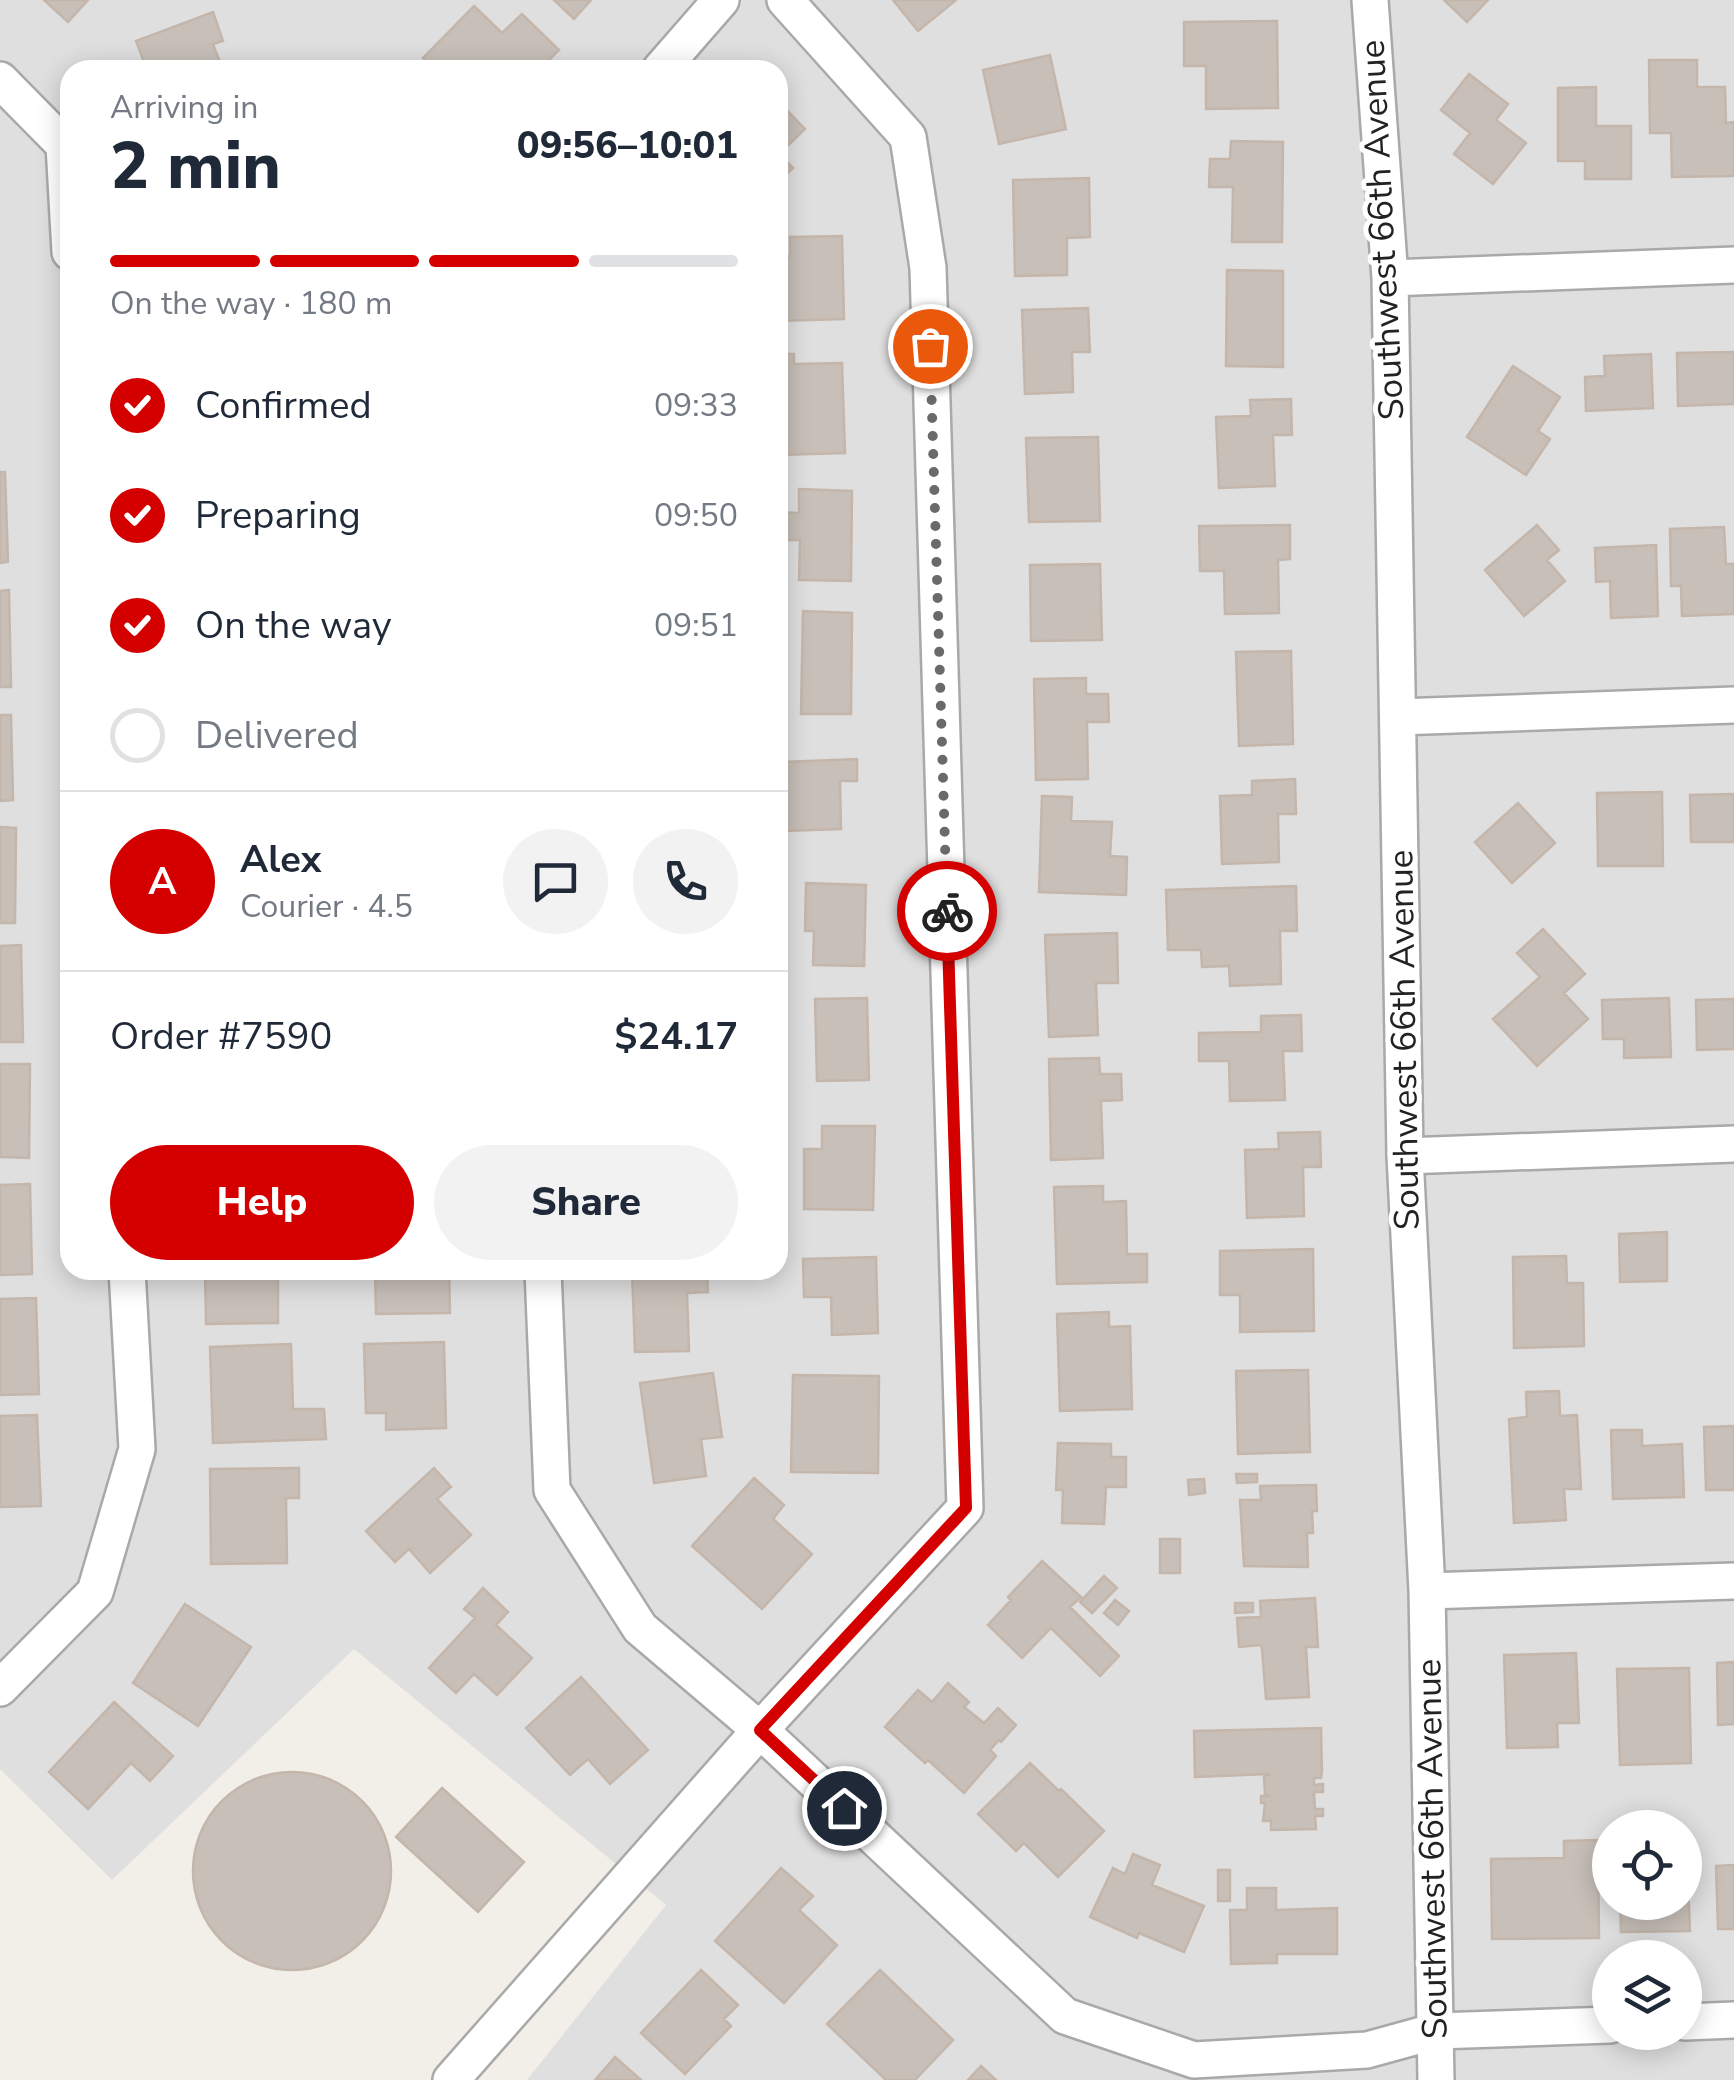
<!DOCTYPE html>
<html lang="en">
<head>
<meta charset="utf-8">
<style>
	:root { --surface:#fff; --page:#f2f2f3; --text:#1f2937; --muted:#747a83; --line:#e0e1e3; --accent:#d40000 }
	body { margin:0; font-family:"Nunito Sans",sans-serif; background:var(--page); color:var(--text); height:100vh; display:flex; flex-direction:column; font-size:38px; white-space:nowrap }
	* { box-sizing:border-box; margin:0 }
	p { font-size:32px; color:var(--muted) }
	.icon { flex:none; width:55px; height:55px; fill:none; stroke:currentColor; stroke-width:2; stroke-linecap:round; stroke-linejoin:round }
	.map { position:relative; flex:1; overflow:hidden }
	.panel { position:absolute; left:60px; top:60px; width:728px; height:1220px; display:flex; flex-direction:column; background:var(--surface); border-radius:30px; box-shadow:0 5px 25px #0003 }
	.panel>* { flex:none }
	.controls { position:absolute; left:1592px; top:1810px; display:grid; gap:20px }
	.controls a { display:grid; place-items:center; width:110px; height:110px; border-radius:50%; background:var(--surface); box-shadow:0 5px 25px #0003; font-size:50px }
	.pin { position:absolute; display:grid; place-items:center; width:85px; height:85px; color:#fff; margin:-42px; border:5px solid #fff; border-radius:50%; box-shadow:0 2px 10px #0007 }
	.courier { position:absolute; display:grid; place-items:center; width:100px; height:100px; margin:-50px; border:8px solid #d40000; border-radius:50%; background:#fff; color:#222; box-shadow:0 2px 12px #0007 }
	.summary em { font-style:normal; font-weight:800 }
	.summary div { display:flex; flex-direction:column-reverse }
	.summary { display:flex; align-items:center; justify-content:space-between; height:170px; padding:0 50px }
	h1 { font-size:65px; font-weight:800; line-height:75px }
	.bar { display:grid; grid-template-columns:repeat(4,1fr); gap:15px 10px; align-content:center; height:120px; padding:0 50px }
	.bar i { height:12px; border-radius:8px; background:var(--line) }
	.bar .selected { background:var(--accent) }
	.bar p { grid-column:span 4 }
	.line { display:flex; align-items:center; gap:25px; padding:0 50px; border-top:2px solid var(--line) }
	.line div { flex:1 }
	.round { display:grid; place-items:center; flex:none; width:105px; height:105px; border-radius:52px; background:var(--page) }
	ol { padding:0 50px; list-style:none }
	li { display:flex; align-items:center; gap:30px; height:110px }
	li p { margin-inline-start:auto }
	li .icon { padding:10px; border-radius:50%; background:var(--accent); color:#fff; stroke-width:4 }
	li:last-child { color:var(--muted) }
	li i { width:55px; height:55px; border:5px solid var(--line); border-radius:50% }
	.action { display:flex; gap:20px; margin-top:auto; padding:20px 50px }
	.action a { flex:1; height:115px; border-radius:60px; background:var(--accent); color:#fff; font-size:40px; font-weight:800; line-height:115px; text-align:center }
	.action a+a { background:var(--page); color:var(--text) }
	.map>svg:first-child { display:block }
	.residential { fill:#e0dfdf; fill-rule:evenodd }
	.building { fill:#c7bfb8; stroke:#c4b6ab; stroke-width:2.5 }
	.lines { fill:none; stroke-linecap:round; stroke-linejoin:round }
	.minor-casing { stroke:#a9a9a9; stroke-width:40 }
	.minor { stroke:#fff; stroke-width:35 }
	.done { stroke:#6b6a68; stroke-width:10; stroke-dasharray:0 18 }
	.route { stroke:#d40000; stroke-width:12 }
	.labels { text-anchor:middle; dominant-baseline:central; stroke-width:10; stroke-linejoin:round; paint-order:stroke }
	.street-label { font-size:35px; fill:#222; stroke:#fff }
</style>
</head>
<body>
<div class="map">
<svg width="1734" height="2080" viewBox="0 0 1734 2080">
	<rect width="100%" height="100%" fill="#f2efe9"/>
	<path class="residential" d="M0,0H1734V2080H527L666,1905L354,1649L112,1880L0,1769ZM70,70H778V1270H70ZM1610,1828H1685V1902H1610ZM1610,1958H1685V2032H1610Z"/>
	<path class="building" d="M44,0H88L68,22Z
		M554,0H591L574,19Z
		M893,0H956L918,31Z
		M1444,0H1488L1467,22Z
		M474,6L502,33L522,14L559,50L539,70H435L423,58Z
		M213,12L223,41L213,44L223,70H147L136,41Z
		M1277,21L1278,108L1206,109V66H1184V22Z
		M1050,55L1066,129L999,144L983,70Z
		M1649,60H1697V87H1725L1726,123L1734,122V176L1672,177L1671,133H1650Z
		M1469,74L1508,104L1496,120L1526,143L1493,184L1454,154L1470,133L1441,110Z
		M1596,87V126H1631V179H1585V161H1558V88Z
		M778,101L805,129L779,154L793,168L778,182Z
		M1231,141L1283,142L1282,242H1232L1233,187H1209L1210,159H1230Z
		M1089,178L1090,237L1067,238V275L1015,276L1013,180Z
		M842,236L844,319L778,321V257L790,256V237Z
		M1227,270L1283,271V367L1226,366Z
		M1088,308L1090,352H1072L1073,392L1025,394L1022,310Z
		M1734,352V404L1678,406L1677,353Z
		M778,354H794V364L842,363L845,453L778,455Z
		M1651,354L1653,408L1586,411L1585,377L1605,376L1604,356Z
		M1513,366L1560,397L1538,431L1550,439L1526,475L1467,437Z
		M1291,399L1292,435H1273L1275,486L1219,488L1216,417L1251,416L1250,400Z
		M1098,437L1100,521L1029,522L1026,438Z
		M0,472H5L8,562L0,563Z
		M799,489L852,491L851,581L799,580L800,540H778V512L799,513Z
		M1290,525V559L1278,560L1279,613L1225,614L1224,571H1200L1199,526Z
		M1537,525L1559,550L1547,560L1565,581L1524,616L1485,570Z
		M1724,527L1726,564H1734V614L1682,616L1681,586H1671L1670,529Z
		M1656,545L1658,616L1611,618L1610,581L1596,582L1595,548Z
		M1100,564L1102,640L1031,641L1030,565Z
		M9,590L11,687H0V591Z
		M803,611L852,613L851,714H801Z
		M1291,651L1293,744L1239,746L1236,652Z
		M1086,678V694H1108L1109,722H1087L1088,779L1036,780L1034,679Z
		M0,715H11L13,800L0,801Z
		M857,759V781H840L841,829L784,831L782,762Z
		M1295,779L1296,814H1278L1279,862L1222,864L1220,796L1252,795V781Z
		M1662,792L1663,866H1598L1597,793Z
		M1734,794V842H1691L1690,795Z
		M1042,796L1072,797L1071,821L1112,822L1110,856L1127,857L1126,895L1039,892Z
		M1518,803L1555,843L1512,883L1475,842Z
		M0,827L16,828L15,923H0Z
		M806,883L866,885L864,966L813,965L814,931H805Z
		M1296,886L1297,931H1280L1281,984L1230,986L1229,966L1202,967L1201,950H1168L1166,890Z
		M1543,929L1585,974L1564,993L1588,1019L1537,1066L1493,1019L1540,977L1517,953Z
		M1117,933L1118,983H1096L1098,1035L1049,1037L1045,935Z
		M21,945L23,1042H0V946Z
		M867,998L869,1080L817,1081L815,999Z
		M1669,998L1671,1057L1624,1058V1039H1603L1602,1000Z
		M1734,999V1049L1697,1050L1696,1000Z
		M1301,1015L1302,1051H1283L1285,1100L1230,1101L1229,1061H1199V1033L1261,1032V1016Z
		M1099,1058L1100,1074H1121L1122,1100L1101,1101L1103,1158L1051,1160L1049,1059Z
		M0,1064H30L29,1158L0,1157Z
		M822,1126H875L873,1210L804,1209V1149H822Z
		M1320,1132L1321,1167H1303L1304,1216L1247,1218L1245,1150L1279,1149L1278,1133Z
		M30,1184L32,1274L0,1275V1185Z
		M1103,1186V1202L1126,1201L1127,1254H1147V1282L1057,1284L1054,1187Z
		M1667,1232V1281L1620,1282L1619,1234Z
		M1313,1249L1314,1331L1240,1332V1295H1220V1251Z
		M1566,1256L1567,1283H1583L1584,1346L1514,1348L1513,1257Z
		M876,1257L878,1333L832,1335L831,1297H804L803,1259Z
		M205,1270H278V1323L206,1324Z
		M375,1270H449L450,1313L376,1314Z
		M632,1270H707L708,1292L687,1293L689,1351L635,1352Z
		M36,1298L39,1394L0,1395V1299Z
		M1109,1312V1327L1130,1326L1132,1409L1060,1411L1057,1314Z
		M444,1342L446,1428L386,1430V1413H366L364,1344Z
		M291,1344L293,1409H324L326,1439L213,1443L210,1347Z
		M1308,1370L1310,1452L1238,1454L1236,1371Z
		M713,1373L722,1437L701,1439L706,1476L654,1483L640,1383Z
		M793,1375L879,1376L878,1473L791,1472Z
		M1559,1391L1560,1416L1577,1415L1581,1489H1564L1566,1520L1514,1523L1509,1419L1527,1417L1526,1392Z
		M37,1415L41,1506L0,1507V1416Z
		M1734,1426V1490H1706L1704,1427Z
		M1611,1430H1642V1446L1682,1444L1684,1497L1613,1499Z
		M1058,1443L1111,1444V1457H1126V1487H1106L1104,1524L1062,1523L1063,1490H1056Z
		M299,1468V1498H286L287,1563L211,1564L210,1469Z
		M434,1468L451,1487L437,1499L471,1535L430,1573L409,1549L395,1562L366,1531Z
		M1236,1474H1257V1482L1237,1483Z
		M754,1478L784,1505L773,1519L812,1554L762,1609L692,1546Z
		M1204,1479L1205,1493L1189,1495L1188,1480Z
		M1316,1485L1317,1511H1312L1313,1533H1307L1308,1567L1244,1566L1240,1500H1261L1260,1486Z
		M1160,1539H1180V1573H1160Z
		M1042,1561L1081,1597L1070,1607L1119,1656L1100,1676L1051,1628L1022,1658L988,1625L1011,1600L1008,1597Z
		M1104,1576L1117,1588L1092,1613L1080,1602Z
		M483,1588L508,1612L496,1625L532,1658L497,1695L474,1674L456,1693L429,1668L475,1618L464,1609Z
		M1315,1598L1318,1647H1306L1309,1697L1266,1699L1262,1649L1261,1645L1239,1647L1237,1618L1261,1617L1260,1601Z
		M1115,1600L1129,1611L1118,1625L1104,1613Z
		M1235,1603H1253V1612L1235,1613Z
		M185,1604L251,1647L198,1726L133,1683Z
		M1576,1653L1579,1723H1557L1558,1747L1507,1748L1504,1655Z
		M1734,1662V1724L1718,1725L1717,1663Z
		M1689,1668L1691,1763L1620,1765L1617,1669Z
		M581,1677L648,1750L610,1784L588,1759L570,1775L526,1728Z
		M948,1683L969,1702L964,1707L984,1723L998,1708L1016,1725L1001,1742L999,1740L990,1750L996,1756L964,1793L928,1760L925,1763L885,1727L918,1690L932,1702Z
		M114,1702L173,1756L150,1781L131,1763L88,1809L49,1772Z
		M1321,1728L1322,1772L1321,1778H1314V1785L1323,1784V1792H1314L1315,1809H1323V1816H1315L1316,1829L1271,1830V1821H1263L1265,1803H1261V1796H1270L1265,1794L1264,1777L1270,1774L1195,1777L1194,1731Z
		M1030,1763L1059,1791L1061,1789L1104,1831L1058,1877L1024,1843L1016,1851L978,1814Z
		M193 1871a99 99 0 1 1 198 0a99 99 0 1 1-198 0Z
		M442,1788L524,1862L478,1912L396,1837Z
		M1598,1840L1599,1938L1492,1939L1491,1859L1564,1858V1841Z
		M1133,1854L1160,1865L1152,1885L1204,1906L1184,1952L1139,1933L1137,1938L1090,1917L1113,1868L1125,1874Z
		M1734,1865V1929H1718L1716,1866Z
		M781,1868L813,1896L799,1910L837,1945L784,2003L715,1941Z
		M1218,1870H1230V1901H1218Z
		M1685,1884H1688L1690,1931L1621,1932L1620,1902H1685Z
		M1247,1888H1276V1910L1337,1908V1954H1277V1963L1231,1964L1230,1910H1247Z
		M701,1970L738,2005L724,2019L731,2026L685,2074L641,2033Z
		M880,1970L953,2040L915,2080H886L827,2024Z
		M615,2057L641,2080H595Z
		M981,2066L996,2080H968Z"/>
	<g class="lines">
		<g class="minor-casing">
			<path id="minor" d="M1370,0L1390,278L1405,1156L1427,1591L1436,2080
				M660,70L721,0
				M0,80L64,145L70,252
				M1390,278L1734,265
				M1398,717L1734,705
				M1405,1156L1734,1144
				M543,1270L552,1490L640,1628L760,1730L1065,2016L1194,2060L1367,2050L1436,2031L1610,2025
				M1427,1591L1734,1581
				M0,1688L95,1592L137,1449L127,1270
				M1685,2022L1734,2020
				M451,2080L760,1730L965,1508L928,268L908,137L785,0"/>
		</g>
		<use href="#minor" class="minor"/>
	</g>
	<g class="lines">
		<path class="done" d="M930,346L947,911"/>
		<path class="route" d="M844,1808L760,1730L966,1508L947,911"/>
	</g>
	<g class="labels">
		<g class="street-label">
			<text transform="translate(1382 230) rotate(-93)">Southwest 66th Avenue</text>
			<text transform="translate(1404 1040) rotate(-91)">Southwest 66th Avenue</text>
			<text transform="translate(1432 1849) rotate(-91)">Southwest 66th Avenue</text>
		</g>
	</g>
</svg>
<div class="controls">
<a><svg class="icon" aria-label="locate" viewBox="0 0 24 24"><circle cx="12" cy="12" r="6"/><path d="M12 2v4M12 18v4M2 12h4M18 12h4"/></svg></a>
<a><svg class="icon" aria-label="layers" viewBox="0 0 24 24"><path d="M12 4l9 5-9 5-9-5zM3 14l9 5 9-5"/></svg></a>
</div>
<div class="pin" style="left:930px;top:346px;background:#ea580c"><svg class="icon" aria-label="bag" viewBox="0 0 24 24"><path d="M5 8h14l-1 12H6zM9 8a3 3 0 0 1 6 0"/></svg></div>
<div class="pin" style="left:844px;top:1808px;background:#1f2937"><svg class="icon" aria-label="home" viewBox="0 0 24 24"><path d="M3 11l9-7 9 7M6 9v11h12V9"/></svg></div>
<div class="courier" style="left:947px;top:911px"><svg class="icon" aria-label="bike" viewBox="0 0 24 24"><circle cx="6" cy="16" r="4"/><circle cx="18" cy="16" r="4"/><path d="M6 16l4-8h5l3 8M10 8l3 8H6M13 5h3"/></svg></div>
<section class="panel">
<div class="summary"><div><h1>2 min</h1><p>Arriving in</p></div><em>09:56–10:01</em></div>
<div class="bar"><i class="selected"></i><i class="selected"></i><i class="selected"></i><i></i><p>On the way · 180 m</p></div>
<ol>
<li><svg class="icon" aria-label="check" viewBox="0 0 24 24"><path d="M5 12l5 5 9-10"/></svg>Confirmed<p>09:33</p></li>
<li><svg class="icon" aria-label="check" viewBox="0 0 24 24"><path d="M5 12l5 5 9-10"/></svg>Preparing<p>09:50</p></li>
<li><svg class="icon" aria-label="check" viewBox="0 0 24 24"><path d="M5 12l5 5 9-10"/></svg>On the way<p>09:51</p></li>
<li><i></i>Delivered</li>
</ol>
<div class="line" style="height:180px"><b class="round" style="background:var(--accent);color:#fff">A</b><div><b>Alex</b><p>Courier · 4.5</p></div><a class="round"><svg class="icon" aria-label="chat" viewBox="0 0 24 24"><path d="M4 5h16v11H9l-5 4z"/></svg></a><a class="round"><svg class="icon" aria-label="phone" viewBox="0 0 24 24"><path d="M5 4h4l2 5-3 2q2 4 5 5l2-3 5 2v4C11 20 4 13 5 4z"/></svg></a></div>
<div class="line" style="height:130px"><div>Order #7590</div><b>$24.17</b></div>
<div class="action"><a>Help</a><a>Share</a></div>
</section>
</div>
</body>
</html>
